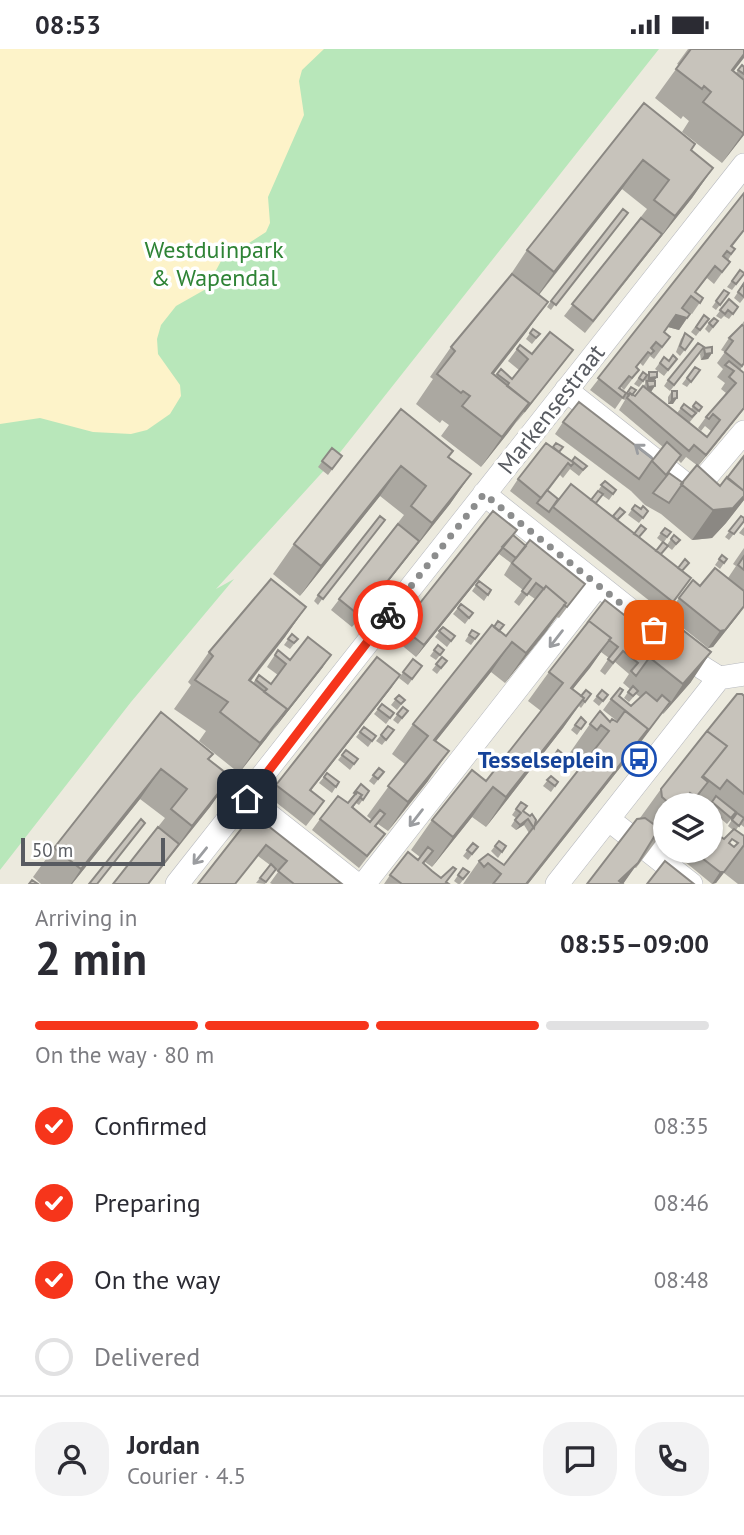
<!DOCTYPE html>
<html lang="en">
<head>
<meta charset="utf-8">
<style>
	:root { --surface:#fff; --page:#f2f2f3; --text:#2b2b33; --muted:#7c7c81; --line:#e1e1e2; --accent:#f6351b }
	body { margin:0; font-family:"PT Sans",sans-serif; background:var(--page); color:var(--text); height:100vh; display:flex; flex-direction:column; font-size:26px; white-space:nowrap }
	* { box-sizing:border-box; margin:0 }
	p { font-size:23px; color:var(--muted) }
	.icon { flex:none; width:38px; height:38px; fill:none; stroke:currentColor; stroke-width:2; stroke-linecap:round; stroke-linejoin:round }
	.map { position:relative; height:835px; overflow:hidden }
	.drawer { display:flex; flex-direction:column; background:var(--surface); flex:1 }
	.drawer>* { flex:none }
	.fabs { position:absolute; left:653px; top:744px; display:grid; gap:14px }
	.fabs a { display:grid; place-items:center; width:70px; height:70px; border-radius:50%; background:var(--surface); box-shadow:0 2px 5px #0004; font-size:35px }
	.scale { position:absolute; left:21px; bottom:18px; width:144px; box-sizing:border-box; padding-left:7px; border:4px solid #585b61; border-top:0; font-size:19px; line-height:24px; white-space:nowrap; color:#585b61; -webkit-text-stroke:5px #fff; paint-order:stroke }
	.pin { position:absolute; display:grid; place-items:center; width:60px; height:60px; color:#fff; margin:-30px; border-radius:14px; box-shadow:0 4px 10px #0006 }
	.courier { position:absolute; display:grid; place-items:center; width:70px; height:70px; margin:-35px; border:5px solid #f6351b; border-radius:50%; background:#fff; color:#222; box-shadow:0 2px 9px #0007 }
	.headline em { font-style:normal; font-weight:700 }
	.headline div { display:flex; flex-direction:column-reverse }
	.headline { display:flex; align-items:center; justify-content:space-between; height:119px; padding:0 35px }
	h1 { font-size:46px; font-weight:700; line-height:52px }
	.bar { display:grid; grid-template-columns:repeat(4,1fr); gap:10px 7px; align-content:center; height:84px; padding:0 35px }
	.bar i { height:9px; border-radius:5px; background:var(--line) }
	.bar .active { background:var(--accent) }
	.bar p { grid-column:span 4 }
	.line { display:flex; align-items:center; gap:18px; padding:0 35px; border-top:2px solid var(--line) }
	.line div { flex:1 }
	.round { display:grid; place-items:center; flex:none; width:74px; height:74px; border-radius:28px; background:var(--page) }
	ol { padding:0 35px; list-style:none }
	li { display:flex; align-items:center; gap:21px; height:77px }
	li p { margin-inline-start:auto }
	li .icon { padding:7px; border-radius:50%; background:var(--accent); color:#fff; stroke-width:4 }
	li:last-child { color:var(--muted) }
	li i { width:38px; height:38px; border:4px solid var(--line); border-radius:50% }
	.status { display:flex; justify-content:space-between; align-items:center; height:49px; padding:0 35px; background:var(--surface); direction:ltr }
	.status svg { height:19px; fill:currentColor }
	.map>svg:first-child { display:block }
	.green { fill:#b8e7ba }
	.sand { fill:#fdf3c9 }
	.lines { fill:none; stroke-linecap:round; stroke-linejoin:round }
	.minor-casing { stroke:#b7b9bf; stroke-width:24 }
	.minor { stroke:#fff; stroke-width:23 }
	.wall { fill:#aba8a1; fill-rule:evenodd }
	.shaded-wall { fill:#8b8883 }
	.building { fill:#c7c3bb; stroke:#8b8883; stroke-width:2; fill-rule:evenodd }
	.oneway { stroke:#9b9da0 }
	.done { stroke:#8c8d8d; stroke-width:7; stroke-dasharray:0 12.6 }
	.route { stroke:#f6351b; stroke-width:9 }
	.labels { text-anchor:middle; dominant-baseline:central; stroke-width:7; stroke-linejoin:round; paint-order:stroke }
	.park-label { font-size:24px; fill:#2e8335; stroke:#fff }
	.street-label { font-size:24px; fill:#585b61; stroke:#fff }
	.transit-label { font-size:24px; font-weight:bold; fill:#164399; stroke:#fff; text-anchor:end }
</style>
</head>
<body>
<div class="status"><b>08:53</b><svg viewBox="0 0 49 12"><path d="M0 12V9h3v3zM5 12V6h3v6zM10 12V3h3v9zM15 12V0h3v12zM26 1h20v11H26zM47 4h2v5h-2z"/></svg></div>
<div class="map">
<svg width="744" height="835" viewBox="0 0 744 835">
	<rect width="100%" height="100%" fill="#eceade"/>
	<path class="green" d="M0,0H659L338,406L216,540L234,530L131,653L0,821Z"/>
	<path class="sand" d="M0,0H324L302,21L299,32L304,66L268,148L270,174L266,183L221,212L206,240L176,257L161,276L157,290L158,305L180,336L181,347L170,365L147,381L131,385L93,383L40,369L0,375Z"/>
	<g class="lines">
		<g class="minor-casing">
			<path id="minor" d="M566,341L694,442L744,383
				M484,445L703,619L719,629
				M719,629L744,625
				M247,749L356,835
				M608,770L691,835
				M177,835L744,116
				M364,835L598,536
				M557,835L719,629"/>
		</g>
		<use href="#minor" class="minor"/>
	</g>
	<path class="wall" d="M688,0H744L733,22L736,24L742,16L744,18V86L722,114L682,83L689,72L683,67L681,70L655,49L679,16L677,15Z
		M644,54L691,101L713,119L692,149L585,284L564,267L647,160L622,140L539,246L527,282L493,326L496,327L501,320L512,330L519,321L508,312L517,300L532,305L573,301L481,418L441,387L449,376L442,371L440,374L416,355L433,330L430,328L451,298L507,231L527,201Z
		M744,144V182L732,198L735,200L728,211L730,213L714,235L707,229L696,243L703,249L692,265L683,259V260L690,265L679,281L668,278L664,283L662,299L654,310L650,307L643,317L640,314L636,319L639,321L624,341L621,338L620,339L626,344L615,360L590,341Z
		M623,160L551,261L547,258L551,252Z
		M740,221L744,225L732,241L727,238Z
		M744,234V249L740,254L734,249Z
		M724,241L729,244L716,261L712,258Z
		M729,250L738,258L729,270L724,267L721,270L716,267Z
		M704,266L709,270L696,287L691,283Z
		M718,272L709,284L705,280L709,274Z
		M744,272V315L740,321L744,360L698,417L686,408L681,414L678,411L669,424L683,434L720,437L744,451L726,474L712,489L692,491L661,465L645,456L631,442L555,385L563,373L653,410L663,398L619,361L625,351L623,350L631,338L632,346L635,347L645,335V330L639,338L634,335L643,323L647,326L649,323L655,332L650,343L677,364L684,355L691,360L696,353L702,358L689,374L707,388L711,382L705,377L701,382L698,379L706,368L726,344L721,340L725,334L717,328L723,320L717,314L725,303L721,301L729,289L740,278Z
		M533,280L540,285L532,295L526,290Z
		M685,284L693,290L680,307L676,303L681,290Z
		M704,299L712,304L708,310L701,311L700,305Z
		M700,304L670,342L664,337L668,331Z
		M664,308L669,312L677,310L664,327L655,320Z
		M695,318L700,321L687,338L682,335Z
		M672,342L673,355H668V348Z
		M401,360L448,408L471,425L450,455L352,578L331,561L404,466L380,447L300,547L273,525L294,495Z
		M332,399L342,407L328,426L318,418Z
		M559,403L572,412L587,417L579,427L570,420L563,429L560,426L548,442L558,450L591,451L605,432L616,441L609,451L602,446L596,454L656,502L662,493L657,489L665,479L671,483L664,493L667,496L671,490L680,491L672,501L667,497L661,506L691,529L665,564L510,442L518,430Z
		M635,456L641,460L648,462L639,474L628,466Z
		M380,467L318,556L314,552L318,546Z
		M741,467L744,472L729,491L725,488Z
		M744,478V487L739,484Z
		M513,486L526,497L585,535L559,569L557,568L505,634L491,623L436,692L428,732L388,782L378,775L376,777L385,785L359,819L312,781L320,770L348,754L361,735L369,742L359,756L356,754L353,759L370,773L372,771L367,767L405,715L392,705L413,675L499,582L506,587L535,550L528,545L519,557L514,553L523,541L504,526L511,514L499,505L416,608L393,589L401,578Z
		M744,499V559L713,598L708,599L667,566L679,549L700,537L728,529L736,517L733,515Z
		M722,506L727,510L720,520L715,516Z
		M479,532L491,541L484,552L472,542Z
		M605,551L691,633L663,665L662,664L627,710L528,835H463L479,812L504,816L529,784L524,776L516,781L511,777L516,769L512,766L521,753L523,762L534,778L587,711L580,705L576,710L569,705L590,675L617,672L603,661L611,650L619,647L631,657L640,648L636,645L629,653L624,649L630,640L623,634L629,625L615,613L605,626L600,622L609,609L601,603L573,640L581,647L591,645L581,659L579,657L563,679L486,778L472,768L432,818L425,813L423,815L449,835H384L390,826L418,811L420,808L411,801L432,771L486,732L541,662L528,652L549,623Z
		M461,555L473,564L465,575L453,565Z
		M306,558L285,588L251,632L253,634L259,626L271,635L278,626L267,618L278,601L290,611L323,618L239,724L199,692L206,682L174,660L191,636L188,633L209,603Z
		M443,578L455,587L447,598L435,588Z
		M472,581L479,585L471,596L465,592Z
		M292,585L298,590L290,600L284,596Z
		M438,596L444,601L436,611L430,607Z
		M442,608L447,612L437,625L432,621Z
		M413,610L422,617L408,636L399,629Z
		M392,638L310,742L316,764L306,777L268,747L276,736Z
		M602,641L608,646L599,657L593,652Z
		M399,646L405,651L397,661L391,656Z
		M744,647V778L740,775L736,781L744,787V835H738L724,824L727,820L716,834L712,835L673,803L674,802H710L712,773L717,767L710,761V756H698L694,753L692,756H665V781L658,792L657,791L636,819L634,818L623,835L640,769L661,740ZM720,769L727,775L732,769H733L728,777L733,781L724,790L714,783ZM732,790L738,794L734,798L729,793Z
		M382,655L394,664L386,675L374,665Z
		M403,658L408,662L398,675L393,671Z
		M161,663L209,711L231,728L210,758L149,835H113L165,769L140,750L72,835H41L33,828L54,799Z
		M581,668L586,673L577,686L571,681Z
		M388,677L394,681L382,696L376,692Z
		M364,678L376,687L368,698L356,688Z
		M346,701L358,710L350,721L338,711Z
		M558,701L563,705L554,718L548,713Z
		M379,719L384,723L374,736L369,732Z
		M551,727L558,733L551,743L543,737Z
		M324,728L339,733L332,744L319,734Z
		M253,765L342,835H272L270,834L278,823L276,821L265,835L256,834L270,816L258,807Z
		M499,792L506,797L498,809L491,802Z
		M473,794L478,798L468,811L463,807Z
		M463,819L469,823L460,835H458L454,832Z"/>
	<path class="shaded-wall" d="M744,5V9L711,51L732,21Z
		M744,83V86L722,114Z
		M643,111L622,140L533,253L554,223Z
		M713,119L692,149L585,284L662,186L675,167Z
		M548,253L527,282L471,354L492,324Z
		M676,266L687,269L679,281L668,278L656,294Z
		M573,301L565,312L516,374L524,363Z
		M712,304L708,310L701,311L705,305Z
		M657,328L653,334L647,332L645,335L649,329Z
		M655,337L651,343H643L648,338Z
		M677,349L673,355H668L672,350Z
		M529,354L508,384L481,418L502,388Z
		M744,359V360L698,417L706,406Z
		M401,417L380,447L300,547L321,517Z
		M471,425L450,455L411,504L432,474Z
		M744,447V451L726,474L712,489L692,491L713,461Z
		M517,481L509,492L416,608L424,596Z
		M419,492L411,504L352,578L360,567Z
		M566,554L546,583L505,634L526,604Z
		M744,557L739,565L713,598L708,599L720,582Z
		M306,558L285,588L228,660L249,631Z
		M611,589L590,619L550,668L571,639Z
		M512,593L491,623L413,721L434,691Z
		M711,603L691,633L663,665L683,635Z
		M331,606L323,618L274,680L282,668Z
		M400,626L392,638L302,753L310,741Z
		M584,649L563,679L486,778L506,748Z
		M287,660L266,690L239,724L260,694Z
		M662,664L627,710L528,835H526Z
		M449,702L428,732L388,782L408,753Z
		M161,720L140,750L72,835H71L81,820Z
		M231,728L210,758L148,835L179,795L192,777Z
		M708,733L692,756H691L696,748Z
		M493,738L472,768L432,818L453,788Z
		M528,770L524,776L516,781L520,776Z
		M735,809L716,834L712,835L720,823Z
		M638,814L623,835H617Z"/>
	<path class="building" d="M691,0H744V5L732,21L744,31V83L743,84L703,53L711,43L704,37L702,40L676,20Z
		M742,16L744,18V25L738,21Z
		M644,54L695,95L691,101L713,119L675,167L654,151L669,131L643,111L554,223L527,201Z
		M744,144V181L731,197L735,200L731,205L727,202L723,207L730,213L722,223L715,217L695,243L703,249L700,254L691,247L682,259L690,265L687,269L676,266L664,283L670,288L662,298L656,293L651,299L654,302L651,305L648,303L636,318L639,321L632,329L629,327L619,339L626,344L623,349L598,329Z
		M623,160L628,164L556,256L551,252Z
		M641,169L662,185L593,272L572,255Z
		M740,221L744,224V225L736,235L732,232Z
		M512,225L548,253L492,324L529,354L502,388L462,357L470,347L463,342L461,344L437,325L455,302L451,298Z
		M744,234V248L738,243Z
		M724,241L729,244L720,256L716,252Z
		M729,250L738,258L733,265L728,261L725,265L720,261Z
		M704,266L709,270L700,281L696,278Z
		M714,269L718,272L713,278L709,274Z
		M742,276L744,277V314L742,317L725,303L733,292L729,289Z
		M533,280L540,285L536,289L530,284Z
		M550,283L573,301L524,363L529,354L507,337L509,334L497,325L501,320L512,330L528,310L517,300L520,296L532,305Z
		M685,284L693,290L685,301L680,297Z
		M698,294L704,298L674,336L668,331Z
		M712,298V304L705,305L704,299Z
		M673,306L677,310L668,321L660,314L664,308L669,312Z
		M729,312L744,324V359L706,406L694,396L689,402L627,349L630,344L635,347L643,337L707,388L720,371L713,365L709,370L706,368L736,334L729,328L734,322L725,316Z
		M695,318L700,321L691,333L687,329Z
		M643,323L647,326L643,332L639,329Z
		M649,323H657V328L649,329Z
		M647,332H655V337L648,338Z
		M631,338L636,341L632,346L630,344L629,346L627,344Z
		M672,342H677V349L672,350Z
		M579,353L653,410L639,430L563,373Z
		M696,353L702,358L699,362L693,357Z
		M684,355L696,364L692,368L681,359Z
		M401,360L453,402L448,408L471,425L432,474L411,457L426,437L401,417L321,517L294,495Z
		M667,393L681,406L666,426L652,412Z
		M546,394L574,414L571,417L568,414L541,449L518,430Z
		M556,394L563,398L559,403L553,398Z
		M332,399L342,407L332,420L322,412Z
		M744,407V442L727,429Z
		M575,408L587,417L583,421L572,412Z
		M697,416L720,437L727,428L744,442V447L733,459L713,461L681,435Z
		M669,424L683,434L669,454L653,444Z
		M605,432L616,441L613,445L601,436Z
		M571,435L691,529L673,553L553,458Z
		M547,441L558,450L549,463L537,454Z
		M598,442L603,445L596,454L591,451Z
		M635,456L641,460L643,457L648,462L643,469L632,460Z
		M620,459L625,463L617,471L613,467Z
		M493,462L517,481L424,596L401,578Z
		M380,467L385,471L323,550L318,546Z
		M741,467L744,469V472L734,485L729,482Z
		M398,475L419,492L360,567L339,550Z
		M641,476L646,480L639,488L634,485Z
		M665,479L671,483L667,488L661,484Z
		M513,486L526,497L516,509L502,498Z
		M674,486L680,491L676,495L671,490Z
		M530,491L585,535L567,558L564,556L566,554L546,537L544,540L536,534L527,546L522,542L531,530L512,514Z
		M663,493L668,497L661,505L656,502Z
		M722,506L727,510L724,514L719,510Z
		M744,507V521L738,516Z
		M685,510L689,514L682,522L678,519Z
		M715,519L744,542V557L725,581L720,582L679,549L693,531L700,537Z
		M271,530L306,558L249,631L287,660L260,694L220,663L228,653L195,631L213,607L209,603Z
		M479,532L491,541L488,546L476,536Z
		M546,537L566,554L526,604L512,593L434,691L449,702L408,753L388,737L428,687L413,675L492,576L506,587Z
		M605,551L660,594L636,627L631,622L638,614L623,602L613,614L608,610L618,598L609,591L611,589L589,572L587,574Z
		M461,555L473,564L469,569L458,559Z
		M498,572L504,576L499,582L494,578Z
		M589,572L611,589L571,639L584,649L506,748L493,738L453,788L432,771L472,721L486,732L563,634L549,623Z
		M675,575L711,603L683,635L649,608Z
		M443,578L455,587L451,592L439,582Z
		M472,581L479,585L475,590L469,586Z
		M292,585L298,590L294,594L288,590Z
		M308,588L331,606L282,668L287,660L264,643L267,640L256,631L259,626L271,635L286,615L275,606L278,601L290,611Z
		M438,596L444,601L440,606L434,601Z
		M377,608L400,626L310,741L324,752L314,765L276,736Z
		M442,608L447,612L441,619L436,615Z
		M413,610L422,617L412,630L403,623Z
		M633,637L638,642L633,647L628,643Z
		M620,639L623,641L619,647L631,657L646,643L657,652L662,646L670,653L636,698L648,680L611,650Z
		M586,641L591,645L585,653L583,651L584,649L581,647Z
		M602,641L608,646L603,652L597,647Z
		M737,645H742L744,647V745L727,731L720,740L703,727L727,697L707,682Z
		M399,646L405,651L401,655L395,650Z
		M382,655L394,664L390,669L378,660Z
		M403,658L408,662L402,669L397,665Z
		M600,662L610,673L612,670L617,673L625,662L648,680L526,835H493L501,825L488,814L484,818L479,812L488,805L504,816L609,682L601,676L597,681L590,675Z
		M161,663L213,705L208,710L231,728L192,777L171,760L187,740L161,720L81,820L54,799Z
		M581,668L586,673L581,680L575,676Z
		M388,677L394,681L386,691L381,686Z
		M364,678L376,687L372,692L360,683Z
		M707,682L727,697L702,728L708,733L696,748L690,744L682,756H671L662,748L661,740Z
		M346,701L358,710L354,715L342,706Z
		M558,701L563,705L558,712L553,708Z
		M379,719L384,723L378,730L373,726Z
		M327,724L339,733L336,738L324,728Z
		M551,727L558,733L555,737L547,731Z
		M361,735L369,742L363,751L360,748L362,746L357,743L356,745L354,744Z
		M357,743L362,746L352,758L370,773L380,761L385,765L375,777L385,785L367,807L320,770L338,747L348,754Z
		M716,747L736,763L731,769L712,753Z
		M521,753L527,757L523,762L530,767L532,765L536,771L534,779L528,770L520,776L515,771L521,764L516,760Z
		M737,764L744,769L739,777L732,771Z
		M253,765L342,835H294L278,822L287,812L266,796L235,835H198Z
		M717,766L721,769L714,783L724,790L734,780L744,787V796L724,823H720L693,802H710V771L712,773ZM732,790L738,794L734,798L729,794Z
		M645,769L663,782L657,789L654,788L638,814L619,832L623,835H587L637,770Z
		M141,770L145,774L97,835H89Z
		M158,778L179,795L148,835H113Z
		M499,792L506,797L502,803L495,797Z
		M473,794L478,798L472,805L467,801Z
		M428,798L433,802L423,814L432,822L441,829L453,818L456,820L446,833L449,835H402L390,826L408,803L418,811Z
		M665,812L694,835H647Z
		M271,815L276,820L266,833L260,829Z
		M463,819L469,823L463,830L458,826Z
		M32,831L38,835H29Z"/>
	<defs><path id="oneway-shaft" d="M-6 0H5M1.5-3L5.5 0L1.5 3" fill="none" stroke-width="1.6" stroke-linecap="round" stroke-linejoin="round" transform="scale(1.75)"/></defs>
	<g class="oneway">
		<use href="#oneway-shaft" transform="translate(643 402) rotate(-142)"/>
		<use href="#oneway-shaft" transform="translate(556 590) rotate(128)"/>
		<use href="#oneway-shaft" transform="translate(416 769) rotate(128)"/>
		<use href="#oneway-shaft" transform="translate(200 807) rotate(129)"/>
	</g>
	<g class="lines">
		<path class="done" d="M388,566L484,445L654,581"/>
		<path class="route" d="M247,750L388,566"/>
	</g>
	<defs>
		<g id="bus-ring" transform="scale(1.75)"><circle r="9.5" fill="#fff" stroke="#1a4fb4" stroke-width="1.5"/><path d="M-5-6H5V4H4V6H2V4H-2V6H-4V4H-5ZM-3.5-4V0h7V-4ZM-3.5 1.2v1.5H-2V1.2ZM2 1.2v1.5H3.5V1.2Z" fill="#1a4fb4"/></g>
	</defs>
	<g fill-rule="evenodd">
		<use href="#bus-ring" x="639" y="710"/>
	</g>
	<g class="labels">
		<g class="park-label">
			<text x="214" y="200">Westduinpark<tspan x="214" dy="28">&amp; Wapendal</tspan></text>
		</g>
		<g class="street-label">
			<text transform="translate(551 360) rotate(-52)">Markensestraat</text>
		</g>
		<g class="transit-label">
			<text x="614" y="710">Tesselseplein</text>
		</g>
	</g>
</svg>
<div class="fabs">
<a><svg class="icon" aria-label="layers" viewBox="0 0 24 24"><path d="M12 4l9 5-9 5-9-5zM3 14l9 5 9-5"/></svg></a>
</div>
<div class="scale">50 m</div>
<div class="pin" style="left:654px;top:581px;background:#ea580c"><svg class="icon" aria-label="bag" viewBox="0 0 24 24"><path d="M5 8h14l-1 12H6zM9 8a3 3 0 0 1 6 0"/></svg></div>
<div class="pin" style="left:247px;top:750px;background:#1f2937"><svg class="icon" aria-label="home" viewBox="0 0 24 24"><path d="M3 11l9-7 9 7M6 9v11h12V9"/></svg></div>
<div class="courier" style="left:388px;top:566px"><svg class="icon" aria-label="bike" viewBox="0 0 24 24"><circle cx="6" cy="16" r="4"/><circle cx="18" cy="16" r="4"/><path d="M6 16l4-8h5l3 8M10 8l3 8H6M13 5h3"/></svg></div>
</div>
<section class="drawer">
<div class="headline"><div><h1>2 min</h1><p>Arriving in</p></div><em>08:55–09:00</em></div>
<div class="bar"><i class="active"></i><i class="active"></i><i class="active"></i><i></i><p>On the way · 80 m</p></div>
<ol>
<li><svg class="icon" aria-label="check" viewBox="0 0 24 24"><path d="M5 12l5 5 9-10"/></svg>Confirmed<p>08:35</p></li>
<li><svg class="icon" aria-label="check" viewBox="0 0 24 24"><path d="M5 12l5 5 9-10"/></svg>Preparing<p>08:46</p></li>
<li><svg class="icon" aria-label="check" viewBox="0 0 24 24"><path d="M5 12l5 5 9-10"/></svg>On the way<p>08:48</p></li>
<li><i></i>Delivered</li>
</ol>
<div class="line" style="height:126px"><a class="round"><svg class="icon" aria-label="person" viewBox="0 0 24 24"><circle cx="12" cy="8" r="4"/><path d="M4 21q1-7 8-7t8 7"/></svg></a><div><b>Jordan</b><p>Courier · 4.5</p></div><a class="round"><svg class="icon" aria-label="chat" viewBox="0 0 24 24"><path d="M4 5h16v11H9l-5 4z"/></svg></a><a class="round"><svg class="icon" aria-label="phone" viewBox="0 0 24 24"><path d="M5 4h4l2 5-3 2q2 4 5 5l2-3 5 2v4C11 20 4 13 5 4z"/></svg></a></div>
</section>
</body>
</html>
